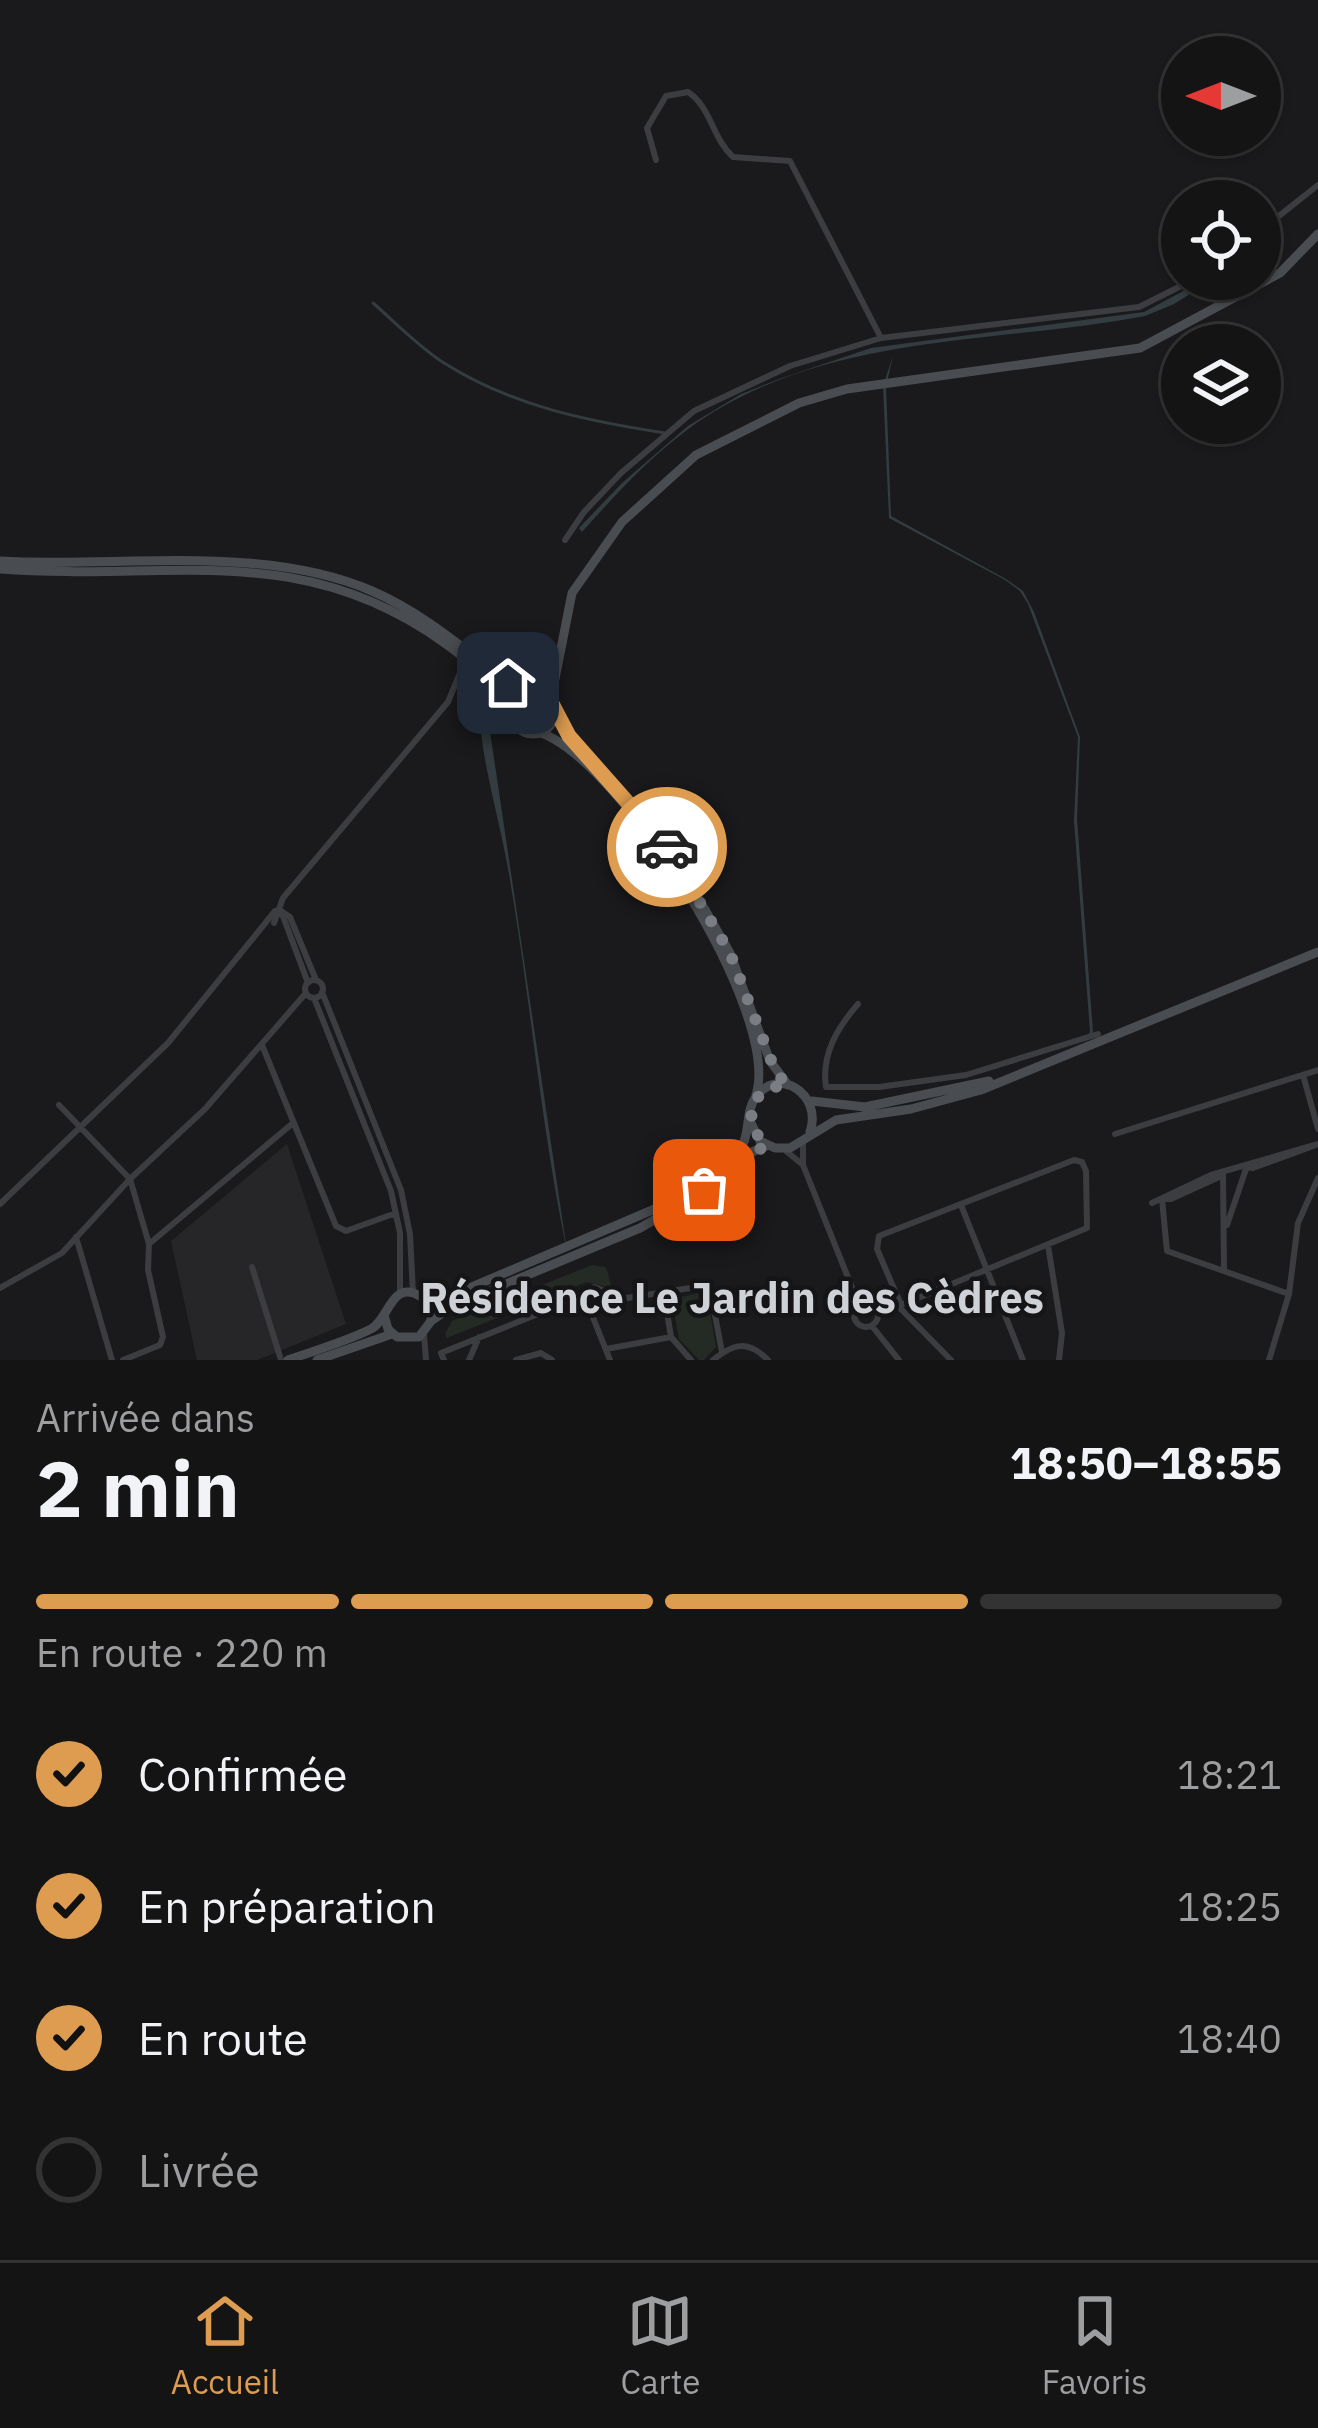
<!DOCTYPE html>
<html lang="fr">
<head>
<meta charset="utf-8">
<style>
	:root { --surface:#141415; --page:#212122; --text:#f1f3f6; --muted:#9d9ea0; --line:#333334; --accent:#dd9c50 }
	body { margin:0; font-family:"IBM Plex Sans",sans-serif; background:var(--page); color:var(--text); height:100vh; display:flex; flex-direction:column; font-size:45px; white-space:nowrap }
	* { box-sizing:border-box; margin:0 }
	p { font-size:39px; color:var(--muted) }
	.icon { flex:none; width:66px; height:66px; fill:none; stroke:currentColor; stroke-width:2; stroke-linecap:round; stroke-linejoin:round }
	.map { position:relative; height:1360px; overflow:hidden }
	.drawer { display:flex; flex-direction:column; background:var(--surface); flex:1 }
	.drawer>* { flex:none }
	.needle { width:78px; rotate:270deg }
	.buttons { position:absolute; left:1161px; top:36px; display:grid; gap:24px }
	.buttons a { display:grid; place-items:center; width:120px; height:120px; border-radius:50%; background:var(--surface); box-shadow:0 3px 9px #0004,0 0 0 3px var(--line); font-size:60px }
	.pin { position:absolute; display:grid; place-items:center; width:102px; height:102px; color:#fff; margin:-51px; border-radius:24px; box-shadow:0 6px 18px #0006 }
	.courier { position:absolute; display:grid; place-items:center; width:120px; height:120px; margin:-60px; border:9px solid #dd9c50; border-radius:50%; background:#fff; color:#222; box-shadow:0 3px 15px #0007 }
	.head em { font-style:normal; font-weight:800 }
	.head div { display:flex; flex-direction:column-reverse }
	.head { display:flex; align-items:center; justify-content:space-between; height:204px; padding:0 36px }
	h1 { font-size:78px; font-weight:800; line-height:90px }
	.bar { display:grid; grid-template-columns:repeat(4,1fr); gap:18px 12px; align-content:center; height:144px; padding:0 36px }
	.bar i { height:15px; border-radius:9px; background:var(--line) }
	.bar .current { background:var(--accent) }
	.bar p { grid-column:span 4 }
	ol { padding:0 36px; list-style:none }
	li { display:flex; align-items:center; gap:36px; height:132px }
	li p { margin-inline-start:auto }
	li .icon { padding:12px; border-radius:50%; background:var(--accent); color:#111; stroke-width:4 }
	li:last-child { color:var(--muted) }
	li i { width:66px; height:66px; border:6px solid var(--line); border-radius:50% }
	.tab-bar { display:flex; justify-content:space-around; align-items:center; height:168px; border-top:3px solid var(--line); background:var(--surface); font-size:33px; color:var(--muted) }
	.tab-bar a { display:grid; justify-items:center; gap:6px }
	.tab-bar .current { color:var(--accent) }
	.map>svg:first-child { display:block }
	.built { fill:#262628 }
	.green { fill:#242b24 }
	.water { fill:#333c40 }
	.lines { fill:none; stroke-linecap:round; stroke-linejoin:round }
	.stream { stroke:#333c40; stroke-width:3 }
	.minor-tunnel { stroke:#38393c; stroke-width:6; stroke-dasharray:6 3; stroke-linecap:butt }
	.minor { stroke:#3b3d40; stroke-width:6 }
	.secondary { stroke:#494c50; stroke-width:9 }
	.done { stroke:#7a7d83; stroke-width:12; stroke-dasharray:0 21.6 }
	.route { stroke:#dd9c50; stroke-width:15 }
	.labels { text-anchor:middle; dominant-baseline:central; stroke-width:9; stroke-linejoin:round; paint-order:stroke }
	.neighbourhood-label { font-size:42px; font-weight:bold; fill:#ced1d6; stroke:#151517 }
</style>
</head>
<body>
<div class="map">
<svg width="1318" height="1360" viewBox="0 0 1318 1360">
	<rect width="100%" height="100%" fill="#1a1a1c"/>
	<path class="built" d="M287,1144L346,1324L257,1360H197L171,1241Z"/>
	<path class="green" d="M592,1265L606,1267L612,1288L587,1282L447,1338L445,1334L452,1321Z
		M699,1293L708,1300L716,1347L704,1360H699L679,1339L672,1299Z"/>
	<path class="water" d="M1206,279H1214L1174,304L1145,316C992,345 819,332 687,430C648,459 615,495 582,532L579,528L622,483L688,426L741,394L779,379L871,348L1144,312Z
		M893,356L886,386L891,516L1006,579L1023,591L1034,612L1080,737L1077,819L1093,1032L1086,1042L1090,1031L1074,821L1078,737L1028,604L1020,591L1005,580L889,518L883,386Z
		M479,681L483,684L567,1251C541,1128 531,1003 510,880C500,816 475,746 479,681Z"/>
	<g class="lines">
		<path class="stream" d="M373,303C396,323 419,347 444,363C512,406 587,421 665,433"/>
		<path class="minor-tunnel" d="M460,673L477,643"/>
		<path class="minor" d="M656,160L647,128L666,96L688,92C711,107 712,138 733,157L790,161L881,338
			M1260,231L1318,185
			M565,540L584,512L621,473L694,411L790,366L881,338L1139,307L1195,279
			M281,911L290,917L316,980
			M281,911L308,983
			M274,923L283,898L448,702L460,673
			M305 989a9 9 0 1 1 18 0a9 9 0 1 1-18 0Z
			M322,992L401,1190L410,1234L413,1293
			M314,998L391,1191L400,1233V1294
			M858,1004C838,1027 821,1054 826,1087H879L966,1075L1098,1034
			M262,1045L336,1226L346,1231L396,1213
			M1303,1075L1318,1129
			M59,1105L130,1179L149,1244L148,1270L163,1337L160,1345L123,1360
			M1115,1134L1318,1070
			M786,1151L803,1165V1141
			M803,1165L859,1305
			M1246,1167L1253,1168L1316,1145
			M1223,1174L1224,1270
			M1162,1199L1167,1251L1289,1294
			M1162,1199H1171L1219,1177
			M1152,1203L1211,1175L1318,1144
			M0,1204L168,1043L275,911H281
			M961,1205L1023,1360
			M1227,1225L1246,1169
			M76,1237L112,1360
			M149,1244L293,1123
			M1048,1245L1062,1333L1059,1360
			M252,1267L281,1360
			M0,1288L62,1253L130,1179L205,1109L306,993
			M664,1294L671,1337L691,1360
			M580,1296L594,1287L627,1298L703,1286L710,1289L722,1352
			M854 1315a12 12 0 1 1 24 0a12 12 0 1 1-24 0Z
			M899,1307L951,1360
			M878,1312L901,1305L1087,1228L1086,1171L1082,1162L1074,1160L879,1236L877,1249L901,1305
			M872,1326L899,1360
			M424,1334L426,1360
			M606,1349L671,1337
			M444,1360L441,1353L580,1297L590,1310L610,1360
			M469,1360L479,1337
			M516,1360L541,1353L552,1360
			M713,1360C734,1343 748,1340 768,1360
			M1269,1360L1289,1294L1298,1223L1318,1178"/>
		<path class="secondary" d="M0,561C119,568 261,543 372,591C423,613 465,650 509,683L527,690
			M0,569C167,582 298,537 446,644C468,661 501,682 511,709
			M511 712a22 22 0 1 1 44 0a22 22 0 1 1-44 0Z
			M551,699L572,593L622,522L696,455L799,403L847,389L1140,348L1280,273L1318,234
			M555,713L569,737L652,826L678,863L730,953L770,1061L788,1085
			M541,733C620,761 782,1012 756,1095
			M812,1101L865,1107L989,1081
			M749,1119L760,1141L775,1148H790L836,1120L911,1109L981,1090L1318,952
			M424,1299L460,1292L664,1205L743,1144C750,1129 746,1111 755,1098C778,1065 823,1094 810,1132
			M384,1315L388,1329L397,1337H419L431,1321L451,1307L640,1228L693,1198L752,1152L766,1146
			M288,1360C316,1350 345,1342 371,1329C389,1320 391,1279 420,1296C430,1302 431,1311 431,1321
			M317,1360L392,1334"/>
	</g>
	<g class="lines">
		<path class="done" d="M667,847L730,953L776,1073L788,1085L767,1088L752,1103L751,1127L767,1146L752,1152L704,1190"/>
		<path class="route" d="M508,683L547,694L569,736L667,847"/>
	</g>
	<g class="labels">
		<g class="neighbourhood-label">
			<text x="732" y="1297">Résidence Le Jardin des Cèdres</text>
		</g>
	</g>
</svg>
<div class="buttons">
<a><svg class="needle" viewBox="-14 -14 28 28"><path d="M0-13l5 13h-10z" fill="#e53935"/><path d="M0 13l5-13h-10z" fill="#9d9ea0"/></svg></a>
<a><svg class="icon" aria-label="locate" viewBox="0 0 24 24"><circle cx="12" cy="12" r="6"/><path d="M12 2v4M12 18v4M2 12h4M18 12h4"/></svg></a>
<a><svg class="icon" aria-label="layers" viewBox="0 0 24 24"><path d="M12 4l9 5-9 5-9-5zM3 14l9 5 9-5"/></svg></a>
</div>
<div class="pin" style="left:704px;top:1190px;background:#ea580c"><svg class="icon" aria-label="bag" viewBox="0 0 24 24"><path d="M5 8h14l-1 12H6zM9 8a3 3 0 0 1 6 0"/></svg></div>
<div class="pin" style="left:508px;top:683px;background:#1f2937"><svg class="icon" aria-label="home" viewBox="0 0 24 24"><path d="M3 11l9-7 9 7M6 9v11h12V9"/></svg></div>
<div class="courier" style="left:667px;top:847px"><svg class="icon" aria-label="car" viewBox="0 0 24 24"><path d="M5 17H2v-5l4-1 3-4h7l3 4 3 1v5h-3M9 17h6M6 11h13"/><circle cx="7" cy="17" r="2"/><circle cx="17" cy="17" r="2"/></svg></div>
</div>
<section class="drawer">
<div class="head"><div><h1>2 min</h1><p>Arrivée dans</p></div><em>18:50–18:55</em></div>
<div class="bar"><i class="current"></i><i class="current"></i><i class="current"></i><i></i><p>En route · 220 m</p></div>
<ol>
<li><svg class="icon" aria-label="check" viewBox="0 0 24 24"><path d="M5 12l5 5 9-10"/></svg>Confirmée<p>18:21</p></li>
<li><svg class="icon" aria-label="check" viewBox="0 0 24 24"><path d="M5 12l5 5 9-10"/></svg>En préparation<p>18:25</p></li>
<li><svg class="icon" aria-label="check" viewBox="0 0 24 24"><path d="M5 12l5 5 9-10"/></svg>En route<p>18:40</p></li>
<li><i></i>Livrée</li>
</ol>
</section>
<nav class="tab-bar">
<a class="current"><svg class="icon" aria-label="home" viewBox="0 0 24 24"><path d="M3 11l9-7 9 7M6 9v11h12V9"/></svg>Accueil</a>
<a><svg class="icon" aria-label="map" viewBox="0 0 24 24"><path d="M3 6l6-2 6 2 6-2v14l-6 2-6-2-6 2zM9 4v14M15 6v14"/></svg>Carte</a>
<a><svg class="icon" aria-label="saved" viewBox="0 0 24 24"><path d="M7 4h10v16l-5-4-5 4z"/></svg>Favoris</a>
</nav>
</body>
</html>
